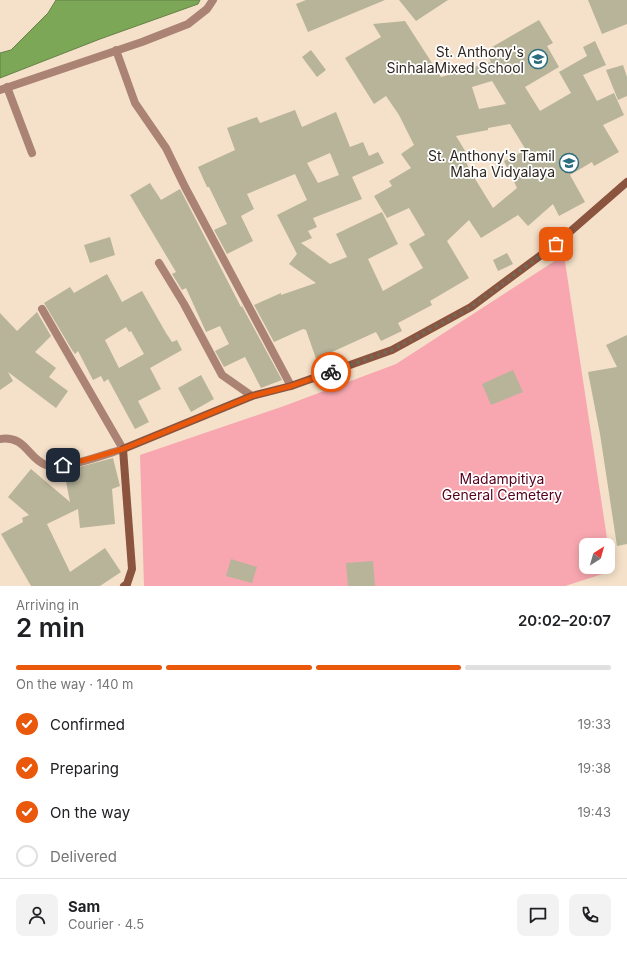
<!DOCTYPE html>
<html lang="en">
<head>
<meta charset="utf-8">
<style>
	:root { --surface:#fff; --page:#f2f2f2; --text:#202124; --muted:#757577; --line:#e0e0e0; --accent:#ea580c }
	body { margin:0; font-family:Inter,sans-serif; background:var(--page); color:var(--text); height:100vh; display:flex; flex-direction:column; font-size:15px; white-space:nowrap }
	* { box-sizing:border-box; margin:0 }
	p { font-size:13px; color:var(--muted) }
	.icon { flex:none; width:22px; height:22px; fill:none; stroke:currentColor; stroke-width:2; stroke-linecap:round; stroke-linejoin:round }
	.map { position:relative; height:586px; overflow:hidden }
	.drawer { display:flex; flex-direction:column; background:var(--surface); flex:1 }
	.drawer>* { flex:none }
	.needle { width:26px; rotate:37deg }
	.tools { position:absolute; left:579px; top:538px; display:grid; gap:8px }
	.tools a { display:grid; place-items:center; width:36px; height:36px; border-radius:8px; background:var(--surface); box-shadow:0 2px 10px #0003; font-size:20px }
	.pin { position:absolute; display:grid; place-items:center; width:34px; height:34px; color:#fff; margin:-17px; border-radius:8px; box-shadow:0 2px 6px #0006 }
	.courier { position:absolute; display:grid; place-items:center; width:40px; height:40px; margin:-20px; border:3px solid #ea580c; border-radius:50%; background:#fff; color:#222; box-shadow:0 1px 5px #0007 }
	.headline em { font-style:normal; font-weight:600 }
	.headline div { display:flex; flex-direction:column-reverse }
	.headline { display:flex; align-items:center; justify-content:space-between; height:68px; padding:0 16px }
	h1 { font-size:26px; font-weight:600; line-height:30px }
	.bar { display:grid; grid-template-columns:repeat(4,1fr); gap:6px 4px; align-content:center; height:48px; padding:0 16px }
	.bar i { height:5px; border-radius:3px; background:var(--line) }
	.bar .current { background:var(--accent) }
	.bar p { grid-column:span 4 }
	.line { display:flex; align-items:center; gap:10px; padding:0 16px; border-top:1px solid var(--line) }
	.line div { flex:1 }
	.round { display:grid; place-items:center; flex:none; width:42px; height:42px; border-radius:8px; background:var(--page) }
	ol { padding:0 16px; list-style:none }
	li { display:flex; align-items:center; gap:12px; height:44px }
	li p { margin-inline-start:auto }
	li .icon { padding:4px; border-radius:50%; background:var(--accent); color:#fff; stroke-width:4 }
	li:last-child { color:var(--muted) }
	li i { width:22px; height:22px; border:2px solid var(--line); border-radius:50% }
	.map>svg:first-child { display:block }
	.green { fill:#f8a7b0; fill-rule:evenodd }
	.water { fill:#7ca756; stroke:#658146 }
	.building { fill:#b7b499; fill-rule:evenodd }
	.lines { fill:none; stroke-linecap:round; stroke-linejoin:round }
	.street { stroke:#ab8374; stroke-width:8 }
	.secondary { stroke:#8b543e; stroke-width:8 }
	.done { stroke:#74685b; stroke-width:4; stroke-dasharray:0 7.2 }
	.route { stroke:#ea580c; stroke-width:5 }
	.labels { text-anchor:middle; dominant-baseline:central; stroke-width:3.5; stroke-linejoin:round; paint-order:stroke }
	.poi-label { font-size:14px; fill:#2e271f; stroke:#fff; text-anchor:end }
	.park-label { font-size:14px; fill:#57001b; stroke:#fff }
</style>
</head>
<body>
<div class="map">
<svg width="627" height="586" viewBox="0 0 627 586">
	<rect width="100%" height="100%" fill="#f5e1ca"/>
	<path class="green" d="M564,255L612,571L565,586H144L140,455L284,406L396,364ZM586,545H608V567H586Z"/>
	<path class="water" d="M56,0H200L198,4L100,39L0,78V53L11,50L48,13Z"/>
	<path class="building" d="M306,0H385L308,32L296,4Z
		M399,0H448L416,21Z
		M588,0H627V24L602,34Z
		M539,20L553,43L547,46L559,67L525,87L540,111L571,93L559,72L587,56L583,47L595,41L606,65L583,75L597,101L614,93L624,115L603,125L619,152L594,166L592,162L570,175L585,202L559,216L553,204L528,226L518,215L481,238L469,220L447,241L469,278L430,301L432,305L398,323L402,331L381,341L376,332L332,352L337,364L320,370L306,330L303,329L274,342L254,305L281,293V295L316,283L289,264L297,254L277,215L307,200L295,174L247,194L254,209L241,216L253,241L227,254L214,230L227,224L209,187H207L198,167L235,150L227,128L257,117L260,123L295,110L302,127L336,112L350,147L363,142L369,156L378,152L384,163L352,177L362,199L313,218L317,227L308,231L312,238L301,243L330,264L347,257L336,234L382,212L398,244L368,259L383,291L423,268L409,244L425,235L409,208L387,218L374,196L392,186L389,181L411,168L401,154L414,145L399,115L386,96L374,104L345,58L381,37L373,24L405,21L441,77L491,62L485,51ZM492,81L506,104L479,109L472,87ZM510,124L526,150L504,161L517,188L493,208L469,169L464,156L467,154L456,136L488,130V128ZM330,153L339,175L318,183L307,163Z
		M311,50L326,70L317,77L302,57Z
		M623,65L627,77V96L618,100L606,70Z
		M150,183L161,200L180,189L241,307L242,306L282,380L261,388L245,357L224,367L215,351L229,344L220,326L206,332L186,288L182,290L172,274L176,272L130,195Z
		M110,237L115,255L90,263L84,245Z
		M507,253L513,264L498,271L493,260Z
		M107,274L122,302L142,291L166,333L172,342L177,340L182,350L150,368L161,389L138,401L149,422L135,429L108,379L104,382L101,376L93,380L78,351L75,354L72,350L44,303L70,287L74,293ZM126,327L129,332L131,331L144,354L119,368L105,340Z
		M37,312L51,336L35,352L56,368L49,377L68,391L56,408L8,372L13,381L0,390V313L17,331Z
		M627,335V544L617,546L600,434L588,372L617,367L606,345Z
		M513,370L523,392L491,405L482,384Z
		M201,375L214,399L191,412L178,388Z
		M113,458L120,486L112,489L115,524L80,528L78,509L47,524L70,572L105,548L121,572L100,586H31L1,534L23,522L22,518L29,515L8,497L31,469L70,502L64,471Z
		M231,559L257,567L252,583L226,576Z
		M373,561L375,586H348L346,563Z"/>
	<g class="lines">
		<path class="street" d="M116,50L135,103L166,148L185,187L291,386
			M7,87L32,153
			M0,90L142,42L188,24L207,9L213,0
			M159,263L184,304L222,375L252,396
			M0,439C26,435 28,459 46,465C61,471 106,454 123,449L42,309"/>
		<path class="secondary" d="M124,586L127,584L132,569L123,449L252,396L291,386L392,350L471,307L556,244L627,182"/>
	</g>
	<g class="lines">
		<path class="done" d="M331,372L392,350L471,307L556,244"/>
		<path class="route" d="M63,465L85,460L123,449L252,396L291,386L331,372"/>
	</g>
	<defs>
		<g id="school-ring" transform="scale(1)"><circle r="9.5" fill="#fff" stroke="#2b6c7f" stroke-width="1.5"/><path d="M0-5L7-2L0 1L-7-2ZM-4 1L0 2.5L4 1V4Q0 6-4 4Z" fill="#2b6c7f"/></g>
	</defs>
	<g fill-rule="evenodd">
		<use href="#school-ring" x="538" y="59"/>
		<use href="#school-ring" x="569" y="163"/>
	</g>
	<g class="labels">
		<g class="poi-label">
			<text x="524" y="51">St. Anthony's<tspan x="524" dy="16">SinhalaMixed School</tspan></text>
			<text x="555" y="155">St. Anthony's Tamil<tspan x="555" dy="16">Maha Vidyalaya</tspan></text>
		</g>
		<g class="park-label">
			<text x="502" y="478">Madampitiya<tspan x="502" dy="16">General Cemetery</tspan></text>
		</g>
	</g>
</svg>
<div class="tools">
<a><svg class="needle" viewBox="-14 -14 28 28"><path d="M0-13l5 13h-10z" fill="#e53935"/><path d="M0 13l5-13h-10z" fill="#757577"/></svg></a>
</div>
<div class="pin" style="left:556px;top:244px;background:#ea580c"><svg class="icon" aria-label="bag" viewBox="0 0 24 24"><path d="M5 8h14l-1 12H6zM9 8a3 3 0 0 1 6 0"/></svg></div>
<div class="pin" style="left:63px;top:465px;background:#1f2937"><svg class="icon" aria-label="home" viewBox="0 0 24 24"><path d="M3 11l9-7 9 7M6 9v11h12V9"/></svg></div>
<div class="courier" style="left:331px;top:372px"><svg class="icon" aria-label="bike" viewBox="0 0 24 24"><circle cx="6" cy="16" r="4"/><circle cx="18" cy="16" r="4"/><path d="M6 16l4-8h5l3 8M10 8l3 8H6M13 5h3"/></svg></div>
</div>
<section class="drawer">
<div class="headline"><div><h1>2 min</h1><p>Arriving in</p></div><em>20:02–20:07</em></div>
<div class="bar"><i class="current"></i><i class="current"></i><i class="current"></i><i></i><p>On the way · 140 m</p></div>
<ol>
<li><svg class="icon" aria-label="check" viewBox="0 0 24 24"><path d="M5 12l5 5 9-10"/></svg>Confirmed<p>19:33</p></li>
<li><svg class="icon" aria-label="check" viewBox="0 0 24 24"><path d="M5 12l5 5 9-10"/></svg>Preparing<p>19:38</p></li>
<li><svg class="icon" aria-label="check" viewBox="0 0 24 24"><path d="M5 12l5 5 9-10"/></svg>On the way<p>19:43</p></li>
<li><i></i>Delivered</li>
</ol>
<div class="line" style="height:72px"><a class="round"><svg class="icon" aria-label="person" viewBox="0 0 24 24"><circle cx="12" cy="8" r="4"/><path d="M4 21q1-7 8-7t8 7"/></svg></a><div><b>Sam</b><p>Courier · 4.5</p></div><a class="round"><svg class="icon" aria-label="chat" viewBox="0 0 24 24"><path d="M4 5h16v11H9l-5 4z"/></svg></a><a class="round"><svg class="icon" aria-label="phone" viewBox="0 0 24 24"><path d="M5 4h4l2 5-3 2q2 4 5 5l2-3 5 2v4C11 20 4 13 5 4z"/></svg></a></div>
</section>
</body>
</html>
